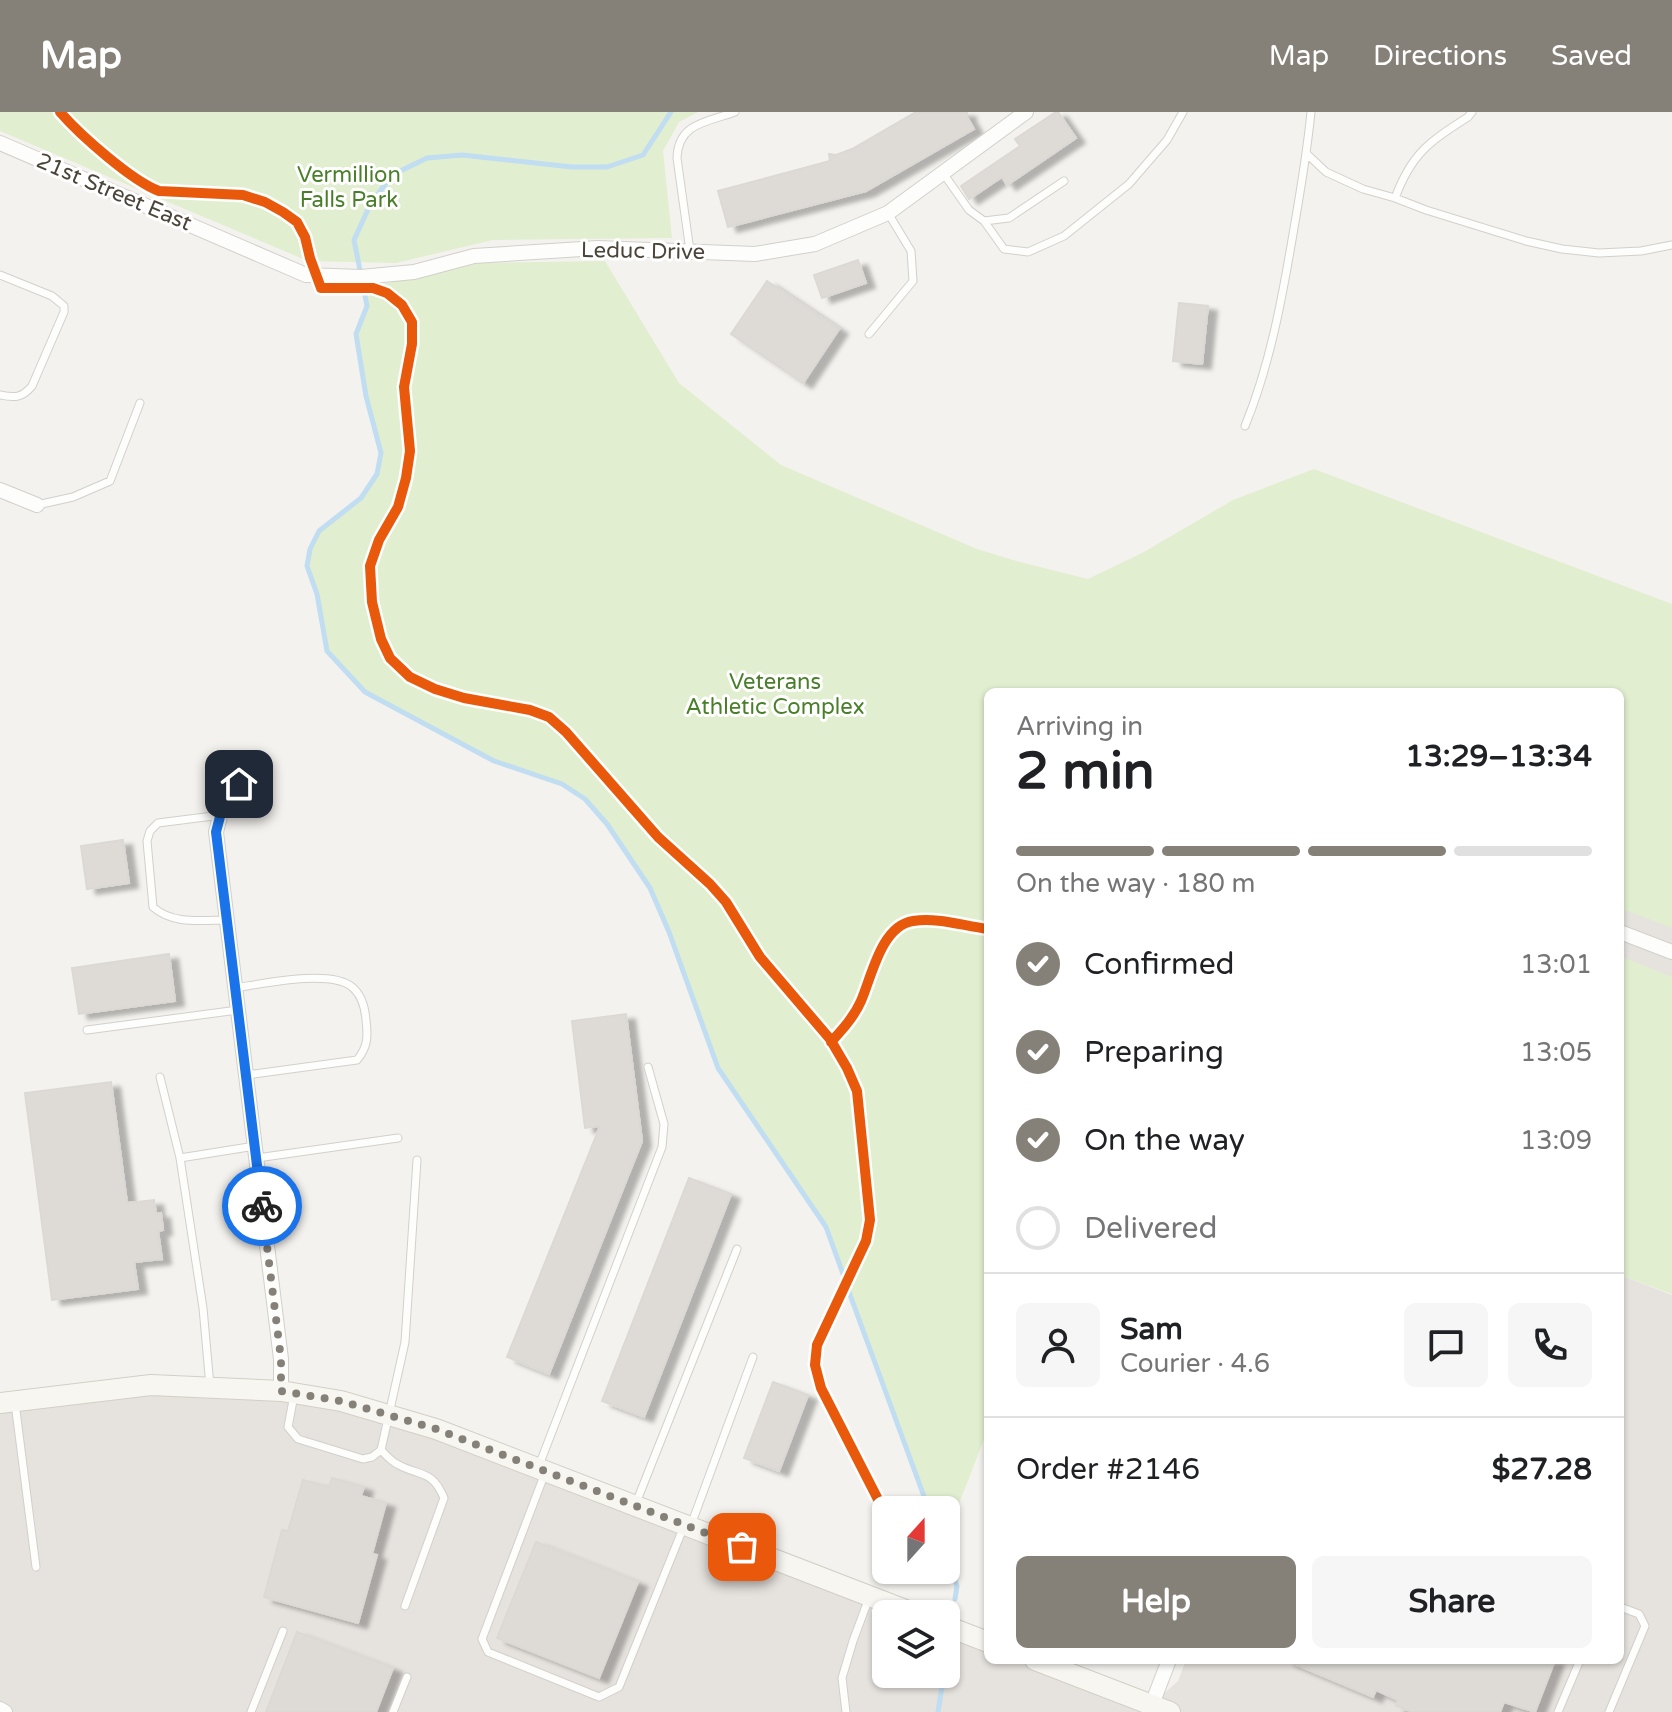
<!DOCTYPE html>
<html lang="en">
<head>
<meta charset="utf-8">
<style>
	:root { --surface:#fff; --page:#f6f6f6; --text:#202124; --muted:#757577; --line:#e0e0e0; --accent:#868178 }
	body { margin:0; font-family:"Varela Round",sans-serif; background:var(--page); color:var(--text); height:100vh; display:flex; flex-direction:column; font-size:30px; white-space:nowrap }
	* { box-sizing:border-box; margin:0 }
	p { font-size:26px; color:var(--muted) }
	.icon { flex:none; width:44px; height:44px; fill:none; stroke:currentColor; stroke-width:2; stroke-linecap:round; stroke-linejoin:round }
	.map { position:relative; flex:1; overflow:hidden }
	.panel { position:absolute; left:984px; top:576px; width:640px; height:976px; display:flex; flex-direction:column; background:var(--surface); border-radius:12px; box-shadow:0 2px 6px #0004 }
	.panel>* { flex:none }
	.needle { width:52px; rotate:21deg }
	.buttons { position:absolute; left:872px; top:1384px; display:grid; gap:16px }
	.buttons a { display:grid; place-items:center; width:88px; height:88px; border-radius:12px; background:var(--surface); box-shadow:0 2px 6px #0004; font-size:40px }
	.pin { position:absolute; display:grid; place-items:center; width:68px; height:68px; color:#fff; margin:-34px; border-radius:16px; box-shadow:0 4px 12px #0006 }
	.courier { position:absolute; display:grid; place-items:center; width:80px; height:80px; margin:-40px; border:6px solid #1a73e8; border-radius:50%; background:#fff; color:#222; box-shadow:0 2px 10px #0007 }
	.summary em { font-style:normal; font-weight:800 }
	.summary div { display:flex; flex-direction:column-reverse }
	.summary { display:flex; align-items:center; justify-content:space-between; height:136px; padding:0 32px }
	h1 { font-size:52px; font-weight:800; line-height:60px }
	.bar { display:grid; grid-template-columns:repeat(4,1fr); gap:12px 8px; align-content:center; height:96px; padding:0 32px }
	.bar i { height:10px; border-radius:6px; background:var(--line) }
	.bar .on { background:var(--accent) }
	.bar p { grid-column:span 4 }
	.line { display:flex; align-items:center; gap:20px; padding:0 32px; border-top:2px solid var(--line) }
	.line div { flex:1 }
	.round { display:grid; place-items:center; flex:none; width:84px; height:84px; border-radius:12px; background:var(--page) }
	ol { padding:0 32px; list-style:none }
	li { display:flex; align-items:center; gap:24px; height:88px }
	li p { margin-inline-start:auto }
	li .icon { padding:8px; border-radius:50%; background:var(--accent); color:#fff; stroke-width:4 }
	li:last-child { color:var(--muted) }
	li i { width:44px; height:44px; border:4px solid var(--line); border-radius:50% }
	.action { display:flex; gap:16px; margin-top:auto; padding:16px 32px }
	.action a { flex:1; height:92px; border-radius:12px; background:var(--accent); color:#fff; font-size:32px; font-weight:800; line-height:92px; text-align:center }
	.action a+a { background:var(--page); color:var(--text) }
	header { display:flex; align-items:center; gap:48px; box-sizing:border-box; height:112px; padding:0 40px; background:var(--accent); color:#fff }
	header strong { font-size:38px }
	nav { display:flex; gap:44px; margin-inline-start:auto; font-size:28px }
	.map>svg:first-child { display:block }
	.industrial { fill:#e6e2de }
	.green { fill:#e1eecf }
	.parking { fill:#e6e3df }
	.lines { fill:none; stroke-linecap:round; stroke-linejoin:round }
	.stream { stroke:#c0ddf1; stroke-width:5 }
	.building { fill:#dedbd6; stroke:#dcd9d4; stroke-width:2; filter:url(#shadow) }
	.lane-casing { stroke:#d2d0cb; stroke-width:9 }
	.street-casing { stroke:#d2d0cb; stroke-width:16 }
	.secondary-casing { stroke:#d3cfc5; stroke-width:22 }
	.lane { stroke:#fdfdfc; stroke-width:7 }
	.street { stroke:#fdfdfc; stroke-width:14 }
	.secondary { stroke:#f7f6f1; stroke-width:20 }
	.cycleway-casing { stroke:#fff; stroke-width:15 }
	.cycleway { stroke:#e8590c; stroke-width:10 }
	.done { stroke:#868178; stroke-width:8; stroke-dasharray:0 14.4 }
	.route { stroke:#1a73e8; stroke-width:10 }
	.labels { text-anchor:middle; dominant-baseline:central; stroke-width:6; stroke-linejoin:round; paint-order:stroke }
	.park-label { font-size:22px; fill:#4a7f2a; stroke:#fff }
	.street-label { font-size:22px; fill:#4b4439; stroke:#fff }
</style>
</head>
<body>
<header>
<strong>Map</strong>
<nav><a>Map</a><a>Directions</a><a>Saved</a></nav>
</header>
<div class="map">
<svg width="1672" height="1600" viewBox="0 0 1672 1600">
	<defs>
		<filter id="shadow"><feDropShadow dx="9" dy="5" stdDeviation="2" flood-color="#0004"/></filter>
	</defs>
	<rect width="100%" height="100%" fill="#f4f2ee"/>
	<path class="industrial" d="M1620,1163L1672,1183V1600H0V1291L151,1273L341,1289L916,1502H886V1562H946V1514L988,1530V1548H1035L1151,1593L1178,1569L1186,1548H1620Z"/>
	<path class="green" d="M0,0H698L679,10L663,39L672,126L493,128L396,151L308,149L0,19Z
		M605,149L679,271L781,353L977,437L1020,450L1088,467L1142,441L1233,388L1314,357L1672,492V1182L1620,1163V580H988V1317L946,1425V1398H929L826,1115L718,956L669,820L650,776L607,712L585,687L562,672L494,649L365,580L327,539L317,482L307,454L310,437L319,419L361,386L377,362L381,341L366,284L356,222L367,194L364,176L480,151Z"/>
	<path class="parking" d="M1620,796L1672,816V865L1620,844Z"/>
	<g class="lines">
		<path class="stream" d="M671,0L643,43L607,55H572L462,43L427,46L392,63L370,93L354,128L367,194L356,222L366,284L381,341L377,362L361,386L319,419L310,437L307,454L317,482L327,539L365,580L494,649L562,672L585,687L607,712L650,776L669,820L718,956L826,1115L843,1162
			M849,1180L929,1398
			M946,1443L957,1474L955,1487
			M946,1549L950,1522
			M938,1600L944,1562"/>
	</g>
	<path class="building" d="M916,0H967V5L974,17L866,79L728,115L718,79L830,49L829,42L836,43L852,37Z
		M1056,0H1058L1076,26L1007,73L1002,65L969,87L961,74L1020,34L1015,27Z
		M858,148L866,171L822,186L814,163Z
		M767,169L839,217L803,271L731,222Z
		M1179,191L1208,194L1202,252L1173,249Z
		M123,728L129,771L87,777L81,734Z
		M169,842L175,889L79,902L72,856Z
		M626,902L642,1029L549,1262L507,1245L600,1014L585,1016L572,909Z
		M111,970L127,1091L154,1088L156,1102L161,1101L163,1118L158,1119L162,1147L134,1150L138,1177L52,1188L25,981Z
		M689,1066L731,1082L644,1305L602,1289Z
		M773,1270L808,1283L779,1359L744,1346Z
		M332,1366L364,1375L361,1384L386,1391L372,1442L377,1443L358,1511L264,1485L282,1418L288,1419L303,1368L329,1375Z
		M536,1430L638,1470L599,1566L497,1526Z
		M297,1520L393,1556L376,1600H266Z
		M1285,1548H1555L1535,1600L1504,1590L1500,1600H1413L1396,1594L1398,1588L1376,1578L1373,1585Z"/>
	<g class="lines">
		<g class="lane-casing">
			<path id="lane" d="M1307,42L1326,60L1363,77L1395,86L1426,98L1526,129L1562,137L1599,141L1641,139L1672,133
				M943,61L969,98L984,109L1009,106L1064,69
				M1395,86C1412,41 1429,30 1468,5L1472,0
				M984,109L1004,137L1028,140L1064,124L1129,72L1167,28L1183,0
				M690,139L677,46C678,11 707,10 735,0
				M0,163L52,184L64,194V200L32,274C22,286 15,286 0,283
				M869,222L913,169L911,139L888,101
				M1245,314C1270,253 1282,187 1293,122C1300,82 1307,41 1311,0
				M37,393L73,385L110,369L140,291
				M221,703L158,711L150,719L147,729L153,795C173,813 202,808 227,808
				M235,876C262,872 330,857 352,875C362,883 365,896 366,908C368,924 368,935 357,948L246,963
				M87,918L238,898
				M160,965L180,1046L203,1196L210,1274
				M180,1046L255,1034
				M257,1046L398,1026
				M294,1283L288,1315L298,1327L363,1347L372,1345L381,1338L405,1230L417,1048
				M15,1291L36,1455
				M381,1338C386,1343 391,1349 397,1352C420,1365 432,1357 444,1386L405,1494
				M538,1356L662,1035L664,1012L648,955
				M545,1361L482,1527L488,1540L599,1585L619,1575L684,1414
				M636,1391L737,1137
				M691,1413L753,1245
				M251,1600L283,1519
				M393,1600L407,1565
				M846,1600L842,1566L853,1529L869,1486
				M1558,1600L1580,1548
				M1609,1600L1645,1514L1639,1502L1620,1495"/>
		</g>
		<g class="street-casing">
			<path id="street" d="M0,31L306,163L361,165L414,160L474,144L597,136L755,142L815,132L888,101L1026,0
				M0,378L37,393
				M239,672L223,693L216,720L281,1247V1279
				M1620,820L1672,840
				M0,1597L5,1600
				M1149,1600L1169,1548"/>
		</g>
		<g class="secondary-casing">
			<path id="secondary" d="M0,1291L151,1273L281,1279L341,1289L436,1317L916,1502
				M946,1514L988,1530
				M1035,1548L1170,1600"/>
		</g>
		<use href="#lane" class="lane"/>
		<use href="#street" class="street"/>
		<use href="#secondary" class="secondary"/>
		<g class="cycleway-casing">
			<path id="cycleway" d="M60,0C80,23 132,69 159,79L243,83L265,90L283,100L297,110L305,125L310,146L321,176H373L387,181L402,193L412,210V232L404,275L410,339L406,366L398,395L379,428L370,454L372,490L381,527L390,546L410,565L435,577L464,586L530,598L549,605L566,620L658,725L710,772L726,790L760,845L830,927L847,956L857,979L870,1108L866,1129L817,1233L815,1253L821,1276L886,1403
				M831,930C842,918 854,905 861,889C872,864 881,814 913,809C938,805 963,814 988,817"/>
		</g>
		<use href="#cycleway" class="cycleway"/>
	</g>
	<g class="lines">
		<path class="done" d="M262,1094L281,1247V1279L341,1289L436,1317L742,1435"/>
		<path class="route" d="M239,672L223,693L216,720L262,1094"/>
	</g>
	<g class="labels">
		<g class="park-label">
			<text x="349" y="63">Vermillion<tspan x="349" dy="25">Falls Park</tspan></text>
			<text x="775" y="570">Veterans<tspan x="775" dy="25">Athletic Complex</tspan></text>
		</g>
		<g class="street-label">
			<text transform="translate(114 80) rotate(23)">21st Street East</text>
			<text transform="translate(643 139) rotate(1)">Leduc Drive</text>
		</g>
	</g>
</svg>
<div class="buttons">
<a><svg class="needle" viewBox="-14 -14 28 28"><path d="M0-13l5 13h-10z" fill="#e53935"/><path d="M0 13l5-13h-10z" fill="#757577"/></svg></a>
<a><svg class="icon" aria-label="layers" viewBox="0 0 24 24"><path d="M12 4l9 5-9 5-9-5zM3 14l9 5 9-5"/></svg></a>
</div>
<div class="pin" style="left:742px;top:1435px;background:#ea580c"><svg class="icon" aria-label="bag" viewBox="0 0 24 24"><path d="M5 8h14l-1 12H6zM9 8a3 3 0 0 1 6 0"/></svg></div>
<div class="pin" style="left:239px;top:672px;background:#1f2937"><svg class="icon" aria-label="home" viewBox="0 0 24 24"><path d="M3 11l9-7 9 7M6 9v11h12V9"/></svg></div>
<div class="courier" style="left:262px;top:1094px"><svg class="icon" aria-label="bike" viewBox="0 0 24 24"><circle cx="6" cy="16" r="4"/><circle cx="18" cy="16" r="4"/><path d="M6 16l4-8h5l3 8M10 8l3 8H6M13 5h3"/></svg></div>
<section class="panel">
<div class="summary"><div><h1>2 min</h1><p>Arriving in</p></div><em>13:29–13:34</em></div>
<div class="bar"><i class="on"></i><i class="on"></i><i class="on"></i><i></i><p>On the way · 180 m</p></div>
<ol>
<li><svg class="icon" aria-label="check" viewBox="0 0 24 24"><path d="M5 12l5 5 9-10"/></svg>Confirmed<p>13:01</p></li>
<li><svg class="icon" aria-label="check" viewBox="0 0 24 24"><path d="M5 12l5 5 9-10"/></svg>Preparing<p>13:05</p></li>
<li><svg class="icon" aria-label="check" viewBox="0 0 24 24"><path d="M5 12l5 5 9-10"/></svg>On the way<p>13:09</p></li>
<li><i></i>Delivered</li>
</ol>
<div class="line" style="height:144px"><a class="round"><svg class="icon" aria-label="person" viewBox="0 0 24 24"><circle cx="12" cy="8" r="4"/><path d="M4 21q1-7 8-7t8 7"/></svg></a><div><b>Sam</b><p>Courier · 4.6</p></div><a class="round"><svg class="icon" aria-label="chat" viewBox="0 0 24 24"><path d="M4 5h16v11H9l-5 4z"/></svg></a><a class="round"><svg class="icon" aria-label="phone" viewBox="0 0 24 24"><path d="M5 4h4l2 5-3 2q2 4 5 5l2-3 5 2v4C11 20 4 13 5 4z"/></svg></a></div>
<div class="line" style="height:104px"><div>Order #2146</div><b>$27.28</b></div>
<div class="action"><a>Help</a><a>Share</a></div>
</section>
</div>
</body>
</html>
